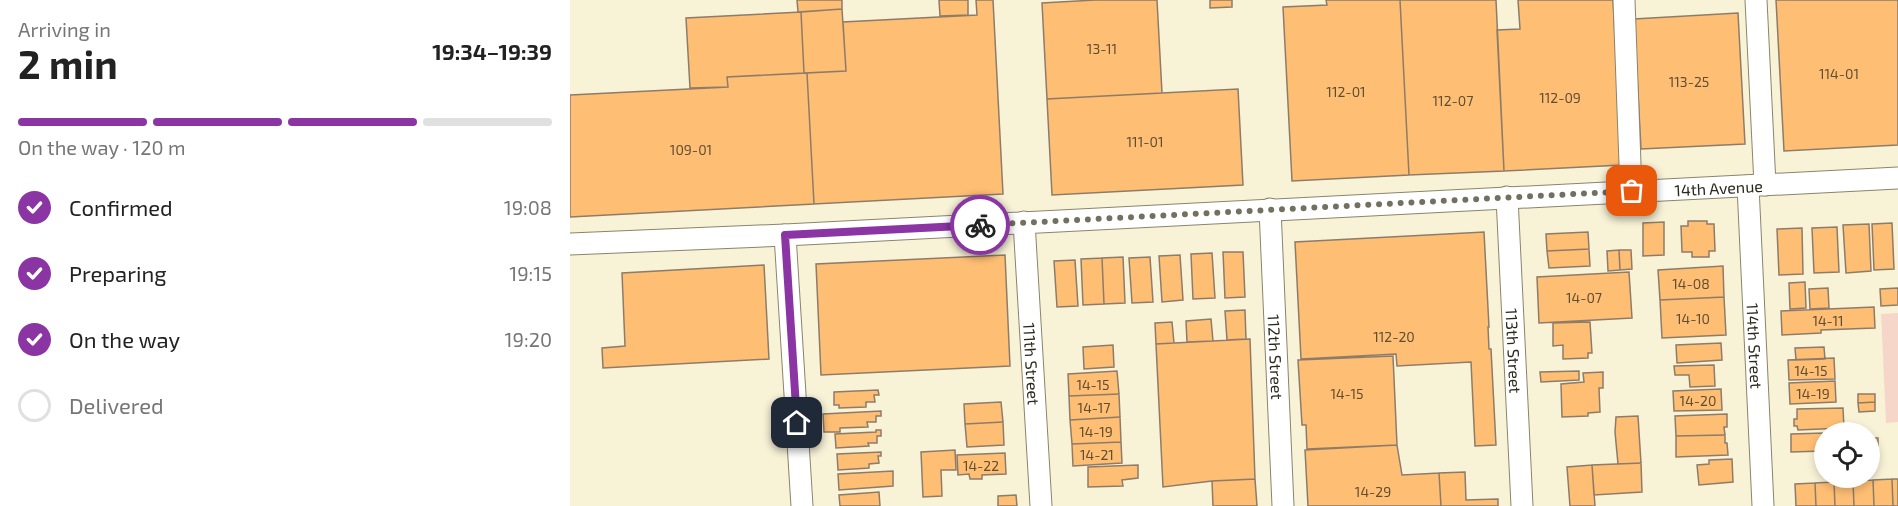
<!DOCTYPE html>
<html lang="en">
<head>
<meta charset="utf-8">
<style>
	:root { --surface:#fff; --page:#f2f2f2; --text:#222; --muted:#767676; --line:#e0e0e0; --accent:#8a35a3 }
	body { margin:0; font-family:"Exo 2",sans-serif; background:var(--page); color:var(--text); height:100vh; display:flex; flex-direction:column; font-size:22px; white-space:nowrap }
	* { box-sizing:border-box; margin:0 }
	p { font-size:20px; color:var(--muted) }
	.icon { flex:none; width:33px; height:33px; fill:none; stroke:currentColor; stroke-width:2; stroke-linecap:round; stroke-linejoin:round }
	.map { position:relative; flex:1; overflow:hidden }
	.panel { display:flex; flex-direction:column; background:var(--surface); width:570px }
	.panel>* { flex:none }
	.buttons { position:absolute; left:1244px; top:422px; display:grid; gap:12px }
	.buttons a { display:grid; place-items:center; width:66px; height:66px; border-radius:50%; background:var(--surface); box-shadow:0 3px 9px #0003; font-size:30px }
	.pin { position:absolute; display:grid; place-items:center; width:51px; height:51px; color:#fff; margin:-26px; border-radius:12px; box-shadow:0 3px 9px #0006 }
	.courier { position:absolute; display:grid; place-items:center; width:60px; height:60px; margin:-30px; border:4px solid #8a35a3; border-radius:50%; background:#fff; color:#222; box-shadow:0 2px 8px #0007 }
	.summary em { font-style:normal; font-weight:700 }
	.summary div { display:flex; flex-direction:column-reverse }
	.summary { display:flex; align-items:center; justify-content:space-between; height:102px; padding:0 18px }
	h1 { font-size:39px; font-weight:700; line-height:45px }
	.bar { display:grid; grid-template-columns:repeat(4,1fr); gap:9px 6px; align-content:center; height:72px; padding:0 18px }
	.bar i { height:8px; border-radius:4px; background:var(--line) }
	.bar .active { background:var(--accent) }
	.bar p { grid-column:span 4 }
	ol { padding:0 18px; list-style:none }
	li { display:flex; align-items:center; gap:18px; height:66px }
	li p { margin-inline-start:auto }
	li .icon { padding:6px; border-radius:50%; background:var(--accent); color:#fff; stroke-width:4 }
	li:last-child { color:var(--muted) }
	li i { width:33px; height:33px; border:3px solid var(--line); border-radius:50% }
	main { display:flex; flex:1; min-height:0 }
	.map>svg:first-child { display:block }
	.green { fill:#f7d6ca }
	.building { fill:#febe74; stroke:#8e7c69; stroke-width:1.5 }
	.lines { fill:none; stroke-linecap:round; stroke-linejoin:round }
	.minor-casing { stroke:#8a846c; stroke-width:23 }
	.minor { stroke:#fff; stroke-width:21 }
	.done { stroke:#73705f; stroke-width:6; stroke-dasharray:0 10.8 }
	.route { stroke:#8a35a3; stroke-width:8 }
	.labels { text-anchor:middle; dominant-baseline:central; stroke-width:4.5; stroke-linejoin:round; paint-order:stroke }
	.number-label { font-size:14px; fill:#604e34 }
	.street-label { font-size:16px; fill:#2b291e; stroke:#fff }
</style>
</head>
<body>
<main>
<section class="panel">
<div class="summary"><div><h1>2 min</h1><p>Arriving in</p></div><em>19:34–19:39</em></div>
<div class="bar"><i class="active"></i><i class="active"></i><i class="active"></i><i></i><p>On the way · 120 m</p></div>
<ol>
<li><svg class="icon" aria-label="check" viewBox="0 0 24 24"><path d="M5 12l5 5 9-10"/></svg>Confirmed<p>19:08</p></li>
<li><svg class="icon" aria-label="check" viewBox="0 0 24 24"><path d="M5 12l5 5 9-10"/></svg>Preparing<p>19:15</p></li>
<li><svg class="icon" aria-label="check" viewBox="0 0 24 24"><path d="M5 12l5 5 9-10"/></svg>On the way<p>19:20</p></li>
<li><i></i>Delivered</li>
</ol>
</section>
<div class="map">
<svg width="1328" height="506" viewBox="0 0 1328 506">
	<rect width="100%" height="100%" fill="#f8f3d7"/>
	<path class="green" d="M1328,313V422L1316,423L1311,314Z"/>
	<path class="building" d="M227,0H272V9L228,12Z
		M369,0H398V15L370,16Z
		M406,0H423L433,194L244,204L237,73L276,71L273,22L407,15Z
		M525,0H587L592,93L477,99L472,3Z
		M640,0H662V7L640,8Z
		M756,0H830L839,175L722,181L713,7L757,5Z
		M830,0H926L934,171L839,175Z
		M948,0H1043L1052,165L934,171L927,30L950,29Z
		M1206,0H1328V145L1214,151Z
		M272,9L276,71L234,73L231,12Z
		M231,12L234,73L157,77L158,87L120,88L116,18Z
		M1168,13L1175,144L1071,149L1064,19Z
		M237,73L244,204L0,217V95L158,87L157,77Z
		M668,89L673,185L482,195L477,99Z
		M1118,221H1137V224H1144L1145,251H1139V257H1122V252H1112L1111,226H1118Z
		M1094,222V255L1073,256V223Z
		M1322,223L1324,269L1304,270L1302,224Z
		M1299,224L1301,271L1276,273L1273,225Z
		M1267,227L1269,272L1244,273L1242,228Z
		M1232,228L1233,274L1209,275L1207,229Z
		M914,232L919,327H918L919,349H921L926,445L905,446L901,362L827,366L826,354L731,359L725,242Z
		M1018,232L1019,249L977,251L976,234Z
		M1019,249L1020,266L979,268L977,251Z
		M1049,250H1061L1062,269L1050,270Z
		M1049,250L1050,270L1038,271L1037,251Z
		M653,252H673L675,297L655,298Z
		M642,253L645,298L623,299L621,254Z
		M435,255L440,366L251,375L246,264Z
		M610,255L613,300L592,302L589,256Z
		M553,257L555,303L534,304L532,258Z
		M580,257L583,302L562,303L559,258Z
		M532,258L534,304L513,305L511,259Z
		M505,260L508,306L487,307L484,261Z
		M194,265L199,359L33,368L32,348L55,346L52,273Z
		M1153,266L1154,297L1090,300L1088,270Z
		M1059,272L1062,318L969,323L967,277Z
		M1235,282L1236,308L1220,309L1219,283Z
		M1258,288L1259,308L1240,309L1239,289Z
		M1328,288V305L1311,306L1310,289Z
		M1154,297L1156,335L1092,338L1090,300Z
		M1304,307L1305,328L1251,330V333L1212,335L1211,311Z
		M675,310L676,339L657,340L655,311Z
		M641,319L643,341L617,342L616,321Z
		M602,322L604,343L586,344L585,323Z
		M1020,322L1022,353H1018V358L993,359V345L983,346V323Z
		M680,339L685,479L642,481L593,487L586,344Z
		M1151,343L1152,360L1107,363L1106,345Z
		M543,345L544,367L514,369L513,347Z
		M1254,347L1255,359L1226,360L1225,348Z
		M823,356L827,445L737,449L736,425H732L728,360Z
		M1264,358L1265,379L1219,380L1218,360Z
		M1144,365L1145,386L1120,387L1119,375H1105L1104,366Z
		M547,371L549,394L499,396L498,374Z
		M1009,371V380L971,382L970,372Z
		M1033,372V388H1029L1030,412L1018,413V416L992,417L991,384L1014,382L1013,373Z
		M1265,381L1266,402L1220,404L1219,383Z
		M1151,389L1152,410L1104,411L1103,391Z
		M308,390L309,395H304L305,402H296V407L269,408V405H264V392Z
		M549,394L550,417L500,420L499,396Z
		M1288,394H1305V402L1288,403Z
		M431,402L433,422L395,424L394,404Z
		M1305,402V411L1289,412L1288,403Z
		M1273,408L1274,428L1228,430L1227,426H1224V419H1227V409Z
		M311,411V416H306V422H297L298,427L270,428V432H254L253,414Z
		M1157,414V427H1154L1155,435L1106,436L1105,416Z
		M1068,416L1071,463L1048,464L1045,432L1046,417Z
		M550,417L551,442L502,444L500,420Z
		M433,422L434,445L397,447L395,424Z
		M306,430H311V436H307V443H298L299,446L266,448L265,434L306,432Z
		M1254,433V451L1221,452V434Z
		M1155,435V443H1157L1158,455L1106,457V436Z
		M1299,438H1308V451H1299Z
		M551,442L552,463L503,466L502,444Z
		M827,445L832,475L869,473L871,506H738L735,450Z
		M385,450L386,470H371L372,496L353,497L351,452Z
		M311,452V456H308L309,463L299,464V468L268,470L267,454Z
		M435,453L436,474L412,475V479H400L399,474L388,475L387,455Z
		M1162,459L1163,482L1129,485L1127,465L1139,464V460Z
		M1071,463L1072,492L1024,495L1022,465Z
		M568,465V478L552,480L553,486L518,487V467Z
		M1022,465L1025,506H1000L997,467Z
		M323,471V486L269,490L268,474Z
		M895,472L896,500L928,499V506H871L869,473Z
		M685,479L687,506H643L642,481Z
		M1322,479L1323,506H1304L1303,480Z
		M1322,479H1328V506H1323Z
		M1303,480L1304,506H1284L1283,481Z
		M1283,481L1284,506H1265L1264,482Z
		M1264,482L1265,506H1246L1245,483Z
		M1245,483L1246,506H1226L1225,484Z
		M309,492L310,506H270L269,495Z
		M446,495L447,506H428V496Z"/>
	<g class="lines">
		<g class="minor-casing">
			<g id="minor">
				<path d="M1054,0L1061,191"/>
				<path d="M1186,0L1195,185"/>
				<path id="s1" d="M1178,186L1193,506"/>
				<path id="s2" d="M937,197L952,506"/>
				<path id="s3" d="M700,209L713,506"/>
				<path id="s4" d="M454,222L471,506"/>
				<path d="M215,235L232,506"/>
				<path id="s5" d="M0,244L215,235L1328,178"/>
			</g>
		</g>
		<use href="#minor" class="minor"/>
	</g>
	<g class="lines">
		<path class="done" d="M410,225L1062,191"/>
		<path class="route" d="M227,423L215,235L410,225"/>
	</g>
	<g class="labels">
		<g class="number-label">
			<text x="532" y="48">13-11</text>
			<text x="1269" y="73">114-01</text>
			<text x="1119" y="81">113-25</text>
			<text x="776" y="91">112-01</text>
			<text x="990" y="97">112-09</text>
			<text x="883" y="100">112-07</text>
			<text x="575" y="141">111-01</text>
			<text x="121" y="149">109-01</text>
			<text x="1121" y="283">14-08</text>
			<text x="1014" y="297">14-07</text>
			<text x="1123" y="318">14-10</text>
			<text x="1258" y="320">14-11</text>
			<text x="824" y="336">112-20</text>
			<text x="1241" y="370">14-15</text>
			<text x="523" y="384">14-15</text>
			<text x="777" y="393">14-15</text>
			<text x="1243" y="393">14-19</text>
			<text x="1128" y="400">14-20</text>
			<text x="524" y="407">14-17</text>
			<text x="526" y="431">14-19</text>
			<text x="527" y="454">14-21</text>
			<text x="411" y="465">14-22</text>
			<text x="803" y="491">14-29</text>
		</g>
		<g class="street-label">
			<text stroke="none"><textPath href="#s5" startOffset="1150">14th Avenue</textPath></text>
			<text stroke="none"><textPath href="#s1" startOffset="160">114th Street</textPath></text>
			<text stroke="none"><textPath href="#s2" startOffset="154">113th Street</textPath></text>
			<text stroke="none"><textPath href="#s3" startOffset="148">112th Street</textPath></text>
			<text stroke="none"><textPath href="#s4" startOffset="142">111th Street</textPath></text>
		</g>
	</g>
</svg>
<div class="buttons">
<a><svg class="icon" aria-label="locate" viewBox="0 0 24 24"><circle cx="12" cy="12" r="6"/><path d="M12 2v4M12 18v4M2 12h4M18 12h4"/></svg></a>
</div>
<div class="pin" style="left:1062px;top:191px;background:#ea580c"><svg class="icon" aria-label="bag" viewBox="0 0 24 24"><path d="M5 8h14l-1 12H6zM9 8a3 3 0 0 1 6 0"/></svg></div>
<div class="pin" style="left:227px;top:423px;background:#1f2937"><svg class="icon" aria-label="home" viewBox="0 0 24 24"><path d="M3 11l9-7 9 7M6 9v11h12V9"/></svg></div>
<div class="courier" style="left:410px;top:225px"><svg class="icon" aria-label="bike" viewBox="0 0 24 24"><circle cx="6" cy="16" r="4"/><circle cx="18" cy="16" r="4"/><path d="M6 16l4-8h5l3 8M10 8l3 8H6M13 5h3"/></svg></div>
</div>
</main>
</body>
</html>
